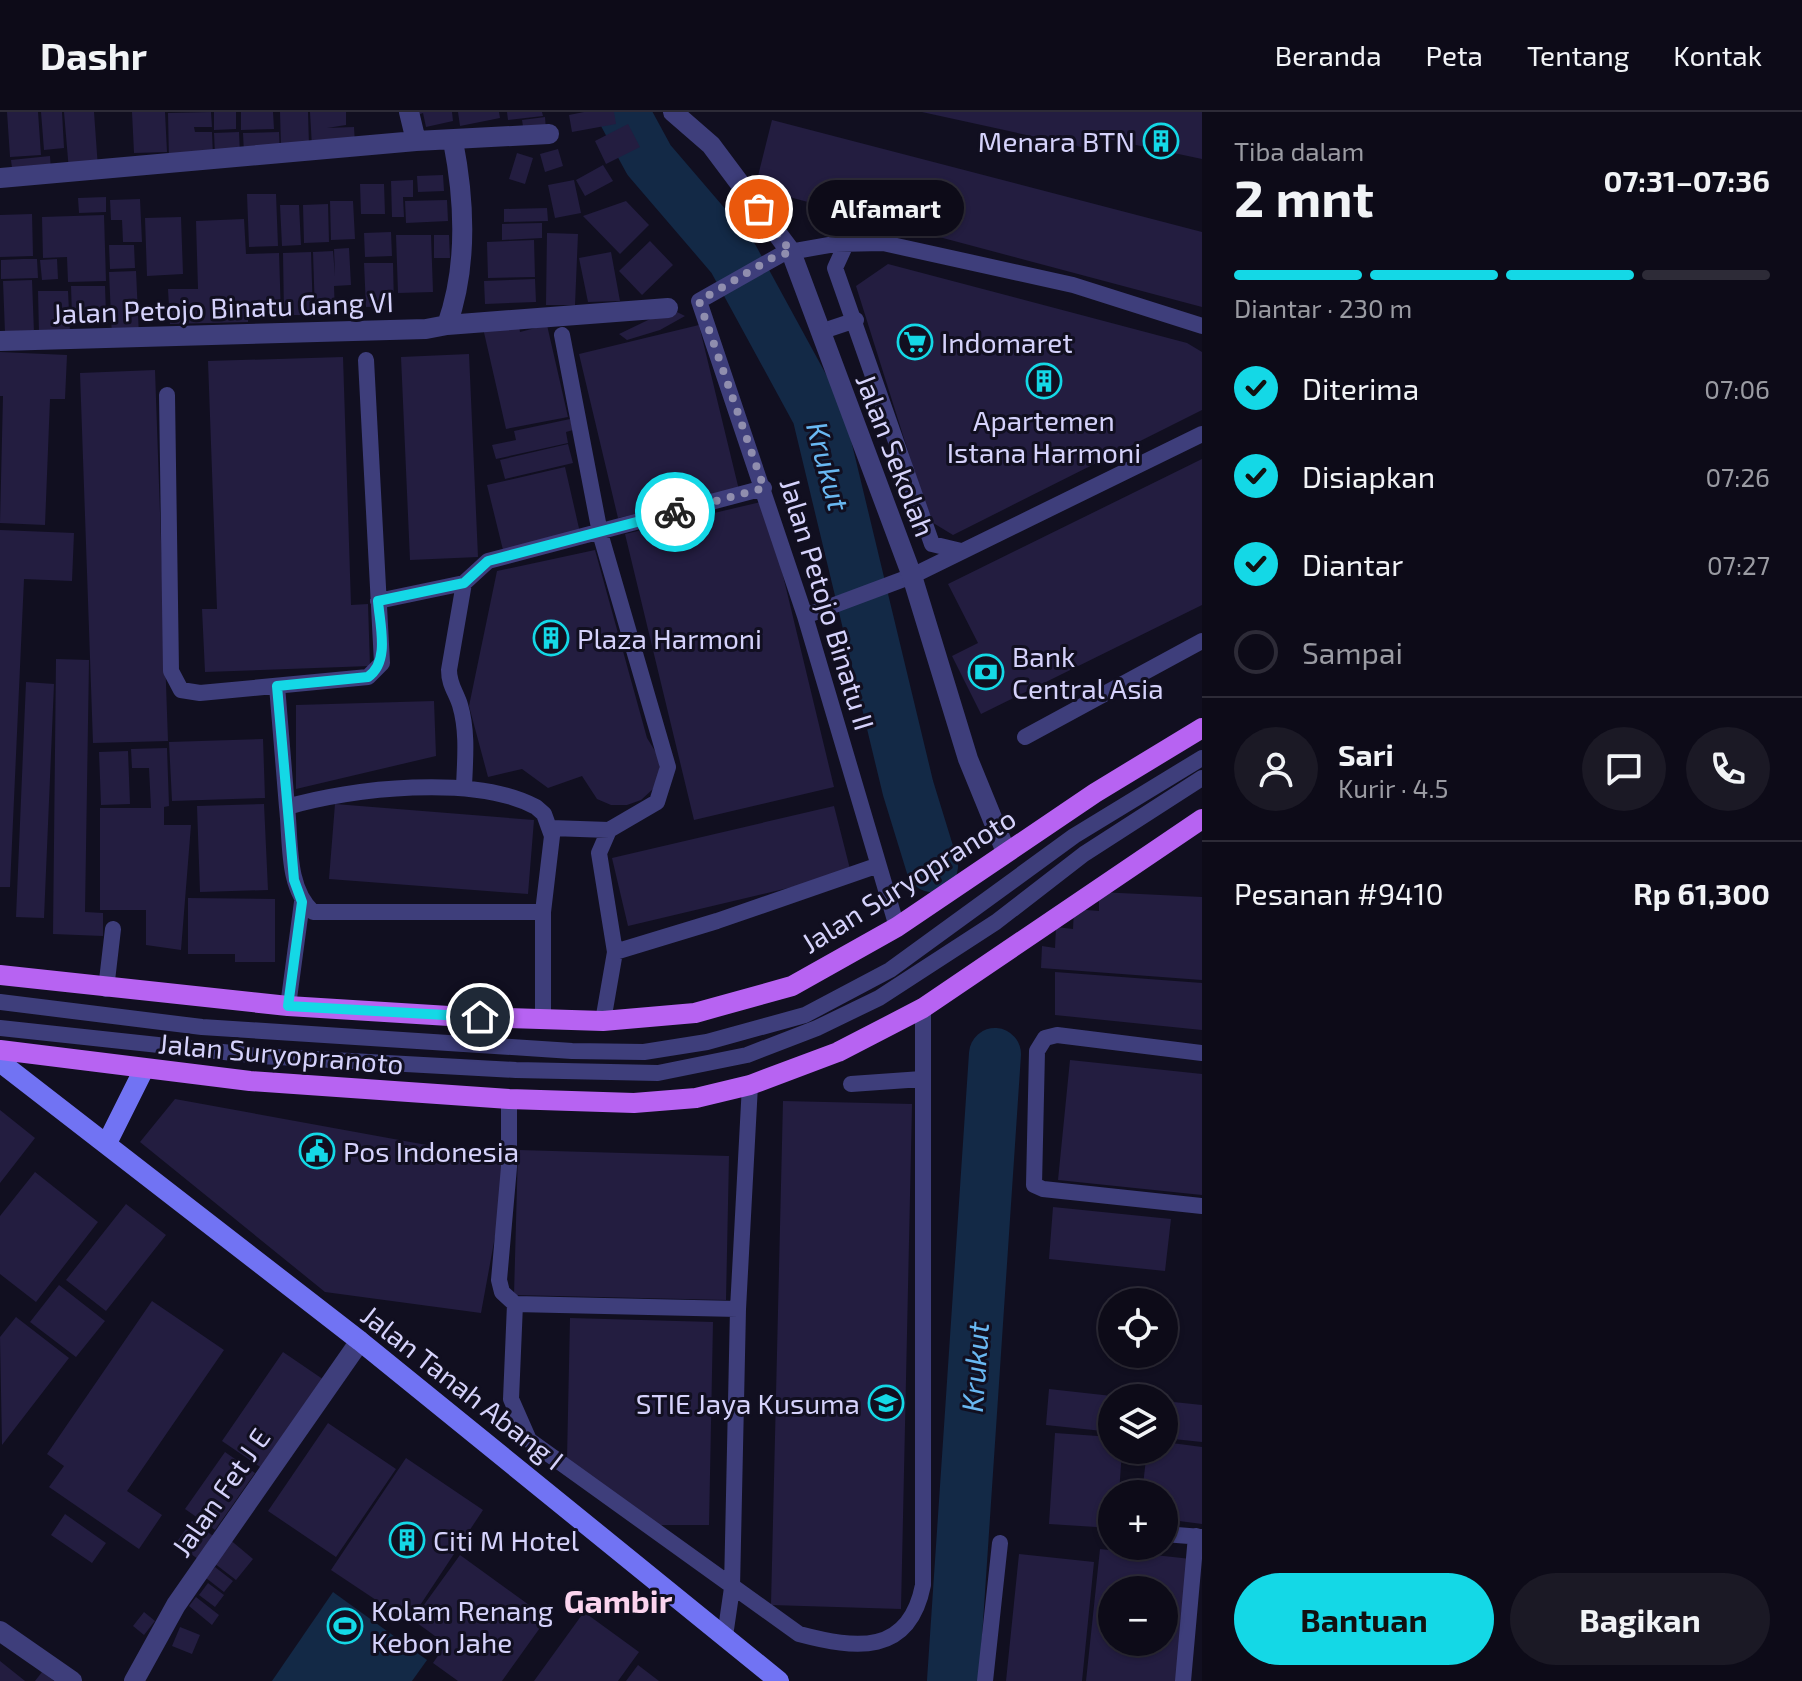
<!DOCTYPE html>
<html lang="id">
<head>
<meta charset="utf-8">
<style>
	:root { --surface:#0d0b18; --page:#1b1925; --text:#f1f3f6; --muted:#9a9ba2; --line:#2d2b37; --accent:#14d8e6 }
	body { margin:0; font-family:"Exo 2",sans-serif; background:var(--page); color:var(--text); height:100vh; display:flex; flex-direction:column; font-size:30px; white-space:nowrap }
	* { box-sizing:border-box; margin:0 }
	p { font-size:26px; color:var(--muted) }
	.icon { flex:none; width:44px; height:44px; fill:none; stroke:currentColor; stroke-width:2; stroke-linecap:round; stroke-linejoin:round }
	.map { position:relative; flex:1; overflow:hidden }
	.sheet { display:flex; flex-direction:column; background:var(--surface); width:600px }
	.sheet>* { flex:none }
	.tools { position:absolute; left:1098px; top:1176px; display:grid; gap:16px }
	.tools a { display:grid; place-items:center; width:80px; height:80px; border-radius:50%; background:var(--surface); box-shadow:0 2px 6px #0004,0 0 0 2px var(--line); font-size:40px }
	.pin { position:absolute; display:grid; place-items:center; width:68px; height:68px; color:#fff; margin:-34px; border:4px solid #fff; border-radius:50%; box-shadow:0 2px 8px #0007 }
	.courier { position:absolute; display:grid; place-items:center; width:80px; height:80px; margin:-40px; border:6px solid #14d8e6; border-radius:50%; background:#fff; color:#222; box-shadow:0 2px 10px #0007 }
	.bubble { position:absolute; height:56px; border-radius:28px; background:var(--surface); box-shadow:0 2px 6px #0004,0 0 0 2px var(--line); font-size:26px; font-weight:700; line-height:56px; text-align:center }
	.head em { font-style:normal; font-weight:700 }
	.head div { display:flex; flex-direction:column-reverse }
	.head { display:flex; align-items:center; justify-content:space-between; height:136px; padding:0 32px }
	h1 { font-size:52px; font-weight:700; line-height:60px }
	.bar { display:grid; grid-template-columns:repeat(4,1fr); gap:12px 8px; align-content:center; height:96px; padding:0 32px }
	.bar i { height:10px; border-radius:6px; background:var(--line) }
	.bar .on { background:var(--accent) }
	.bar p { grid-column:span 4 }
	.line { display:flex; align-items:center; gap:20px; padding:0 32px; border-top:2px solid var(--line) }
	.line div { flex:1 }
	.round { display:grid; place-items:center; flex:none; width:84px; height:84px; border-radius:42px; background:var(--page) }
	ol { padding:0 32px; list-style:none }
	li { display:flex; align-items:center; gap:24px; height:88px }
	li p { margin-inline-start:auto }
	li .icon { padding:8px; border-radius:50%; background:var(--accent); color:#111; stroke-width:4 }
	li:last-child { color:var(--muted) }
	li i { width:44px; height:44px; border:4px solid var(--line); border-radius:50% }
	.action { display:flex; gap:16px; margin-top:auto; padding:16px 32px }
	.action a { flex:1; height:92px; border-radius:48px; background:var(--accent); color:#111; font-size:32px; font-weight:700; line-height:92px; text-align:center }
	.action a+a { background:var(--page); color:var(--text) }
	header { display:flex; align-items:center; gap:48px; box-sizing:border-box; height:112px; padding:0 40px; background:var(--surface); border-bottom:2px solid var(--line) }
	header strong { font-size:38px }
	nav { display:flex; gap:44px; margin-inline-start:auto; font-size:28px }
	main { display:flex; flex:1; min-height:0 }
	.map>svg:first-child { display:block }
	.water { fill:#132946 }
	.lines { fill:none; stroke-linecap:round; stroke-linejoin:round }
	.river { stroke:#132946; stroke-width:52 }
	.building { fill:#231d40; fill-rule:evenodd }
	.lane { stroke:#3e3e7b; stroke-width:16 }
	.street { stroke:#3e3e7b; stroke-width:20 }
	.secondary { stroke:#7173f3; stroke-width:20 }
	.primary { stroke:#b763f2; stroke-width:20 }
	.done { stroke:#908eae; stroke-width:8; stroke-dasharray:0 14.4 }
	.route { stroke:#14d8e6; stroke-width:10 }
	.labels { text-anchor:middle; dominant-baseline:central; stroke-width:6; stroke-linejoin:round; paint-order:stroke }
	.poi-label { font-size:28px; fill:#d5d2fb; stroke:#110f20; text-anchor:start }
	.street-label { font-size:28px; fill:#d5d2fb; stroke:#110f20 }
	.water-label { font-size:30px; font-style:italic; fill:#69b8f2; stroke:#110f20 }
	.quarter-label { font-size:32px; font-weight:bold; fill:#fbd4ee; stroke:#110f20 }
</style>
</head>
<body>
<header>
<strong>Dashr</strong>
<nav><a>Beranda</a><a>Peta</a><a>Tentang</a><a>Kontak</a></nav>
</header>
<main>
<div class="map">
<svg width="1202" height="1569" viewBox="0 0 1202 1569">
	<rect width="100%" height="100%" fill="#110f20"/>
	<path class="water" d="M333,1480L427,1548L412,1569H272Z"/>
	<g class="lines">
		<path class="river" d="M623,0L649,48L733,146L818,302L908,676L932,754
			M953,1569L995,942"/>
	</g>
	<path class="building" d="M7,0H38L41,43L10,45Z
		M41,0H62L64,36L44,38Z
		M64,0H94L98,56L69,59Z
		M132,0H165L167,40L134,41Z
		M211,0L212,15H194L195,20H212L213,44L169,49L168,1Z
		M214,0H236V17L214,18Z
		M241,0H273L274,17L241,18Z
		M280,0H308L309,34L281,35Z
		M310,0H346V13L327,16L354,15L355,32L312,35Z
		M411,0H452L453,9L426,15L423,1L413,5Z
		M458,0H499L500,6L460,14Z
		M507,0H542L543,4L508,8Z
		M584,0H614L616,12L572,20L569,3Z
		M922,0H1202V47L1089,23L1086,36Z
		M545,5L546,18L524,21L522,8Z
		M772,8L1202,120V195L755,76Z
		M628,12L640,35L606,52L595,29Z
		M239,20L240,43L215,44L214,21Z
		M279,20L280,41L244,42L243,21Z
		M558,37L563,54L545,60L540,42Z
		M517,41L533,46L525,72L509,67Z
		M50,44L51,60L13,64L11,48Z
		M603,53L613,69L585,84L576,68Z
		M443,63L444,79L418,80L417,64Z
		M413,68V85H403L404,105H392L391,69Z
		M574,68L581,101L555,106L548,73Z
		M360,72H384L385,102H361Z
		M247,82H276L278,134L249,135Z
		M106,85V100L79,101L78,86Z
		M140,87L142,130H123L122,108H111L110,88Z
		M447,88L448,109L406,111L405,89Z
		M330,89H353L355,127L331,128Z
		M626,89L649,113L620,142L583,104Z
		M328,92L329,130L304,131L303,93Z
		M280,93H299L301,133L282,134Z
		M547,96L548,109L504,110V97Z
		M32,102L33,144L0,145V103Z
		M104,103L106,169L68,170L67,145L43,146L42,105Z
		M181,105L183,162L147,164L145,106Z
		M244,107L246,142L279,141L281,204L248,205V210L170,212L168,177H198L196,109Z
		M542,111V126L502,128V112Z
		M391,120L392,144L365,145L364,121Z
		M547,121L578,122L575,193H546Z
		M396,123H431L433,180L398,181Z
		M434,123H449L450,146H434Z
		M534,128L535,165L488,166L487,130Z
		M650,129L673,153L642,183L619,159Z
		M109,133H134L135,156L110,157Z
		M349,136L351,173L334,174L335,202H315L313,140L333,139L335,164L334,137Z
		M311,140L313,203H284L283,141Z
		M611,140L620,189L588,190L579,146Z
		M23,147H37L38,166L1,167V148Z
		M57,147L58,167L42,168L40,148Z
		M364,151H393L394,194L366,195Z
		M888,152L1187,231L1202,240V298L953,423L930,409L856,174Z
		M136,159L139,224L112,226L109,160Z
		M535,167L536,190L485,192L484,169Z
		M32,168L34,221H5L3,169Z
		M71,174H105L106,203L72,204Z
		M38,179H68L70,220L39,221Z
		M671,197L685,204L660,218L627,228L619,222Z
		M518,208L520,220L547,213L568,305L506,317L483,216Z
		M699,213L739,378L618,406L579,242Z
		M0,240L67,243L65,287H50L45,413L0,411L3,284H0Z
		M469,242L478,445L410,448L401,245Z
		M343,245L351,493L368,492L370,554L205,560L202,497H217L208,249Z
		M155,258L168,629L93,631L80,261Z
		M570,307L573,318L566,320L568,331L496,347L492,333L516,328L514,319Z
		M568,332L573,351L505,367L500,348Z
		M1202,347V493L981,602L952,544L978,531L948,472Z
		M565,355L581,425L504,442L487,373Z
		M765,389L834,675L694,708L625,422Z
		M0,418L74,421L72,469L24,467L10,775H0Z
		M595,438L647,626L660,647L659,663L653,677L641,688L627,693H611L597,687L582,664L548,676L522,657L488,665L469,594L497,459Z
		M56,547L89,548L85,800L103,801V824L53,822Z
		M26,570L54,572L44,806L16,805Z
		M434,589L436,644L296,677V593Z
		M263,627L265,686L172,689L169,630Z
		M167,636L169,694L164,695V713H191L181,838L146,833V798H100V696H151L149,656H132L131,637Z
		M128,639L130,692L101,693L99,640Z
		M264,692L268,778L200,780L197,694Z
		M335,692L534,708L528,782L329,767Z
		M834,694L851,761L628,814L612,746Z
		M1099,780L1202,785V868L1041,856L1042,834L1055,836L1056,815L1073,817L1074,797L1099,799Z
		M188,786L275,787V850H235V842H188Z
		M1055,860L1202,871V918L1055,903Z
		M1070,948L1202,962V1083L1058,1068Z
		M175,987L509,1048L481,1201L325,1180L140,1030Z
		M783,989L912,992L901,1497L771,1493Z
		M0,998L35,1026L0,1071Z
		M518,1038L729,1044L726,1188L514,1183Z
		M35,1060L98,1110L36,1190L0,1162V1104Z
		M126,1092L166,1123L106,1199L66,1168Z
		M1053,1095L1171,1107L1165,1159L1049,1147Z
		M59,1173L105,1209L76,1245L30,1210Z
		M152,1189L224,1238L127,1379L162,1403L139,1437L49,1375L64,1354L47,1342Z
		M16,1205L69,1246L2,1333L0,1225Z
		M570,1206L713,1210L709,1413H655L567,1347Z
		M283,1240L327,1270L266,1359L222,1329Z
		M1049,1277L1112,1284V1320L1046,1313Z
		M1164,1289L1202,1293V1330L1164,1326Z
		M328,1311L396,1357L336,1445L268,1399Z
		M1055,1321L1112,1325V1338H1122L1119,1382H1112V1416L1049,1412Z
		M1164,1330L1202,1335V1412L1164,1407V1382H1142L1147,1338H1164Z
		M225,1340L255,1361L215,1418L185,1397Z
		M406,1346L483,1398L409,1510L331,1458Z
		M65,1402L106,1431L92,1451L51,1423Z
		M192,1409L219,1428L202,1450L176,1431Z
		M228,1426L253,1447L236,1468L210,1448Z
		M1100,1437L1191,1447L1178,1569H1086ZM1112,1478H1164V1530H1112Z
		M1019,1442L1094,1450L1082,1569H1006Z
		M460,1443L547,1506L502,1569H458L433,1551L446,1532L413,1508Z
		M215,1455L233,1469L224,1480L206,1466Z
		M208,1471L224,1483L215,1495L199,1483Z
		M196,1485L219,1503L212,1513L189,1494Z
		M144,1500L155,1509L144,1523L133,1514Z
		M584,1500L639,1540L618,1569H534Z
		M180,1515L200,1523L192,1542L172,1534Z
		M0,1549L25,1569H0Z
		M638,1553L659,1569H626Z
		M42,1560L54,1569H35Z"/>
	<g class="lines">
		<path class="lane" d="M846,132L835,156L932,432L961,439
			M820,220L856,208
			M562,223L600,421L668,655L657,690L609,718L599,741L615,840L603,909
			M167,283L171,559L181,578L200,581L368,565L382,551L366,248
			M464,471L449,558C449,573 456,580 460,593C468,620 465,648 464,675
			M378,489L464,471L488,449L764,376
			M805,504L912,464L1202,322
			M277,574L287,695
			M1025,625L1202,529
			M551,716L609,718
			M543,800H313C286,775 291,729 287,695C351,676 475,662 536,695L544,702L552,724L543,800V907
			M897,815L805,504L699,189L784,141L835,132L883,131L1073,173L1202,214
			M615,840L717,809L876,754
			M106,877L113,817
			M0,890L202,915L572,939L644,940L707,930L805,903L890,858L1074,724L1202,646
			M288,894L302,790
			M0,916L260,944L516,958L658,961L747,943L817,916L879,886L996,810L1084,742L1202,666
			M1202,941L1057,923L1045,926L1037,939L1034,1073L1043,1077L1202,1094
			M851,972L922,967
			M509,987V1055L499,1168L502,1180L515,1192L738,1197
			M515,1192L511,1287L529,1328L799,1522C856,1537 909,1544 923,1473V896
			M1164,1422L1202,1425
			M725,1524L732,1476L738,1197L750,973
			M985,1569L1000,1431
			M1183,1569L1196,1424"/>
		<path class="street" d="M409,0L416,29
			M673,0L711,33L791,140L912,464L968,647L1006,740
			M0,66L416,29L549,22
			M447,213L668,196
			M0,229L426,217L447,213C468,154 465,90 453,29
			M0,1519L72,1569
			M134,1569L176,1493L360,1229"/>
		<path class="secondary" d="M0,950L360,1229L779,1569
			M107,1031L144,957"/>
		<path class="primary" d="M0,863L288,894L449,904L603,909L695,901L792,874L897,815L1095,681L1202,616
			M0,938L250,969L509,987L634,991L696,986L750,973L838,940L923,896L1202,707"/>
	</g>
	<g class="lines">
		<path class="done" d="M675,400L764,376L699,189L774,145L791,140L759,97"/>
		<path class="route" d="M480,905L288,894L302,790L294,768L277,574L368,565C390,550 380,514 378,489L464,471L488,449L675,400"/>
	</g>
	<defs>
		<g id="building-ring" transform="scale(1.8)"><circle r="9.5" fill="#110f20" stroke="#14d8e6" stroke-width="1.5"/><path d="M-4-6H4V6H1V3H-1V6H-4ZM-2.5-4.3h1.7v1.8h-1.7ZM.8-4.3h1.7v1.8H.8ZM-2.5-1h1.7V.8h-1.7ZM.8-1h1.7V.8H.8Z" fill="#14d8e6"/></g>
		<g id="supermarket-ring" transform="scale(1.8)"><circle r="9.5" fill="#110f20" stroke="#14d8e6" stroke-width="1.5"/><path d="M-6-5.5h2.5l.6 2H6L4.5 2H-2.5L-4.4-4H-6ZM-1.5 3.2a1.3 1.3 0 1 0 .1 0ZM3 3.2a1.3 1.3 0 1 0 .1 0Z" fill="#14d8e6"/></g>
		<g id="bank-ring" transform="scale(1.8)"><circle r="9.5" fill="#110f20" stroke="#14d8e6" stroke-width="1.5"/><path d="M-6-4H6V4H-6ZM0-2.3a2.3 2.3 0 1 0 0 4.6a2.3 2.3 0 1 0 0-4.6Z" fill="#14d8e6"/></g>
		<g id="civic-ring" transform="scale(1.8)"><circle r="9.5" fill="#110f20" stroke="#14d8e6" stroke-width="1.5"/><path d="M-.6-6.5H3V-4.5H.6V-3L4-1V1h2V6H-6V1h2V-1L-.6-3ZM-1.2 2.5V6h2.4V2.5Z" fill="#14d8e6"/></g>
		<g id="university-ring" transform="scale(1.8)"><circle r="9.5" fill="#110f20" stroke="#14d8e6" stroke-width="1.5"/><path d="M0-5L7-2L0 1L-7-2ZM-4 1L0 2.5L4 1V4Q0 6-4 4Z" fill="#14d8e6"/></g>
		<g id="stadium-ring" transform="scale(1.8)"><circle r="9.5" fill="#110f20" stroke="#14d8e6" stroke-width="1.5"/><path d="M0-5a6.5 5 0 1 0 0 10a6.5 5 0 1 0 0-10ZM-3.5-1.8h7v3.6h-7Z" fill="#14d8e6"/></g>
	</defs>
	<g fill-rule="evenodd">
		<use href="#building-ring" x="1161" y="29"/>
		<use href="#supermarket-ring" x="915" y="230"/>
		<use href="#building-ring" x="1044" y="269"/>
		<use href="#building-ring" x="551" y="526"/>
		<use href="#bank-ring" x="986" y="560"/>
		<use href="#civic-ring" x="317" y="1039"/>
		<use href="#university-ring" x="886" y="1291"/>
		<use href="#building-ring" x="407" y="1428"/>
		<use href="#stadium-ring" x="345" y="1514"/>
	</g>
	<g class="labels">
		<g class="poi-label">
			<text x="1135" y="29" text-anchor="end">Menara BTN</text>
			<text x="941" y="230">Indomaret</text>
			<text x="1044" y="308" text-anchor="middle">Apartemen<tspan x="1044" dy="32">Istana Harmoni</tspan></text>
			<text x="577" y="526">Plaza Harmoni</text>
			<text x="1012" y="544">Bank<tspan x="1012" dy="32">Central Asia</tspan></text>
			<text x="343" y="1039">Pos Indonesia</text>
			<text x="860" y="1291" text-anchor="end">STIE Jaya Kusuma</text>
			<text x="433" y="1428">Citi M Hotel</text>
			<text x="371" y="1498">Kolam Renang<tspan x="371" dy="32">Kebon Jahe</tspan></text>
		</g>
		<g class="street-label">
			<text transform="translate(223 195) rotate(-2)">Jalan Petojo Binatu Gang VI</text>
			<text transform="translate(896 343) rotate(69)">Jalan Sekolah</text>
			<text transform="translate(828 492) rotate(73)">Jalan Petojo Binatu II</text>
			<text transform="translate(908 768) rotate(-32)">Jalan Suryopranoto</text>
			<text transform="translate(281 941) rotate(5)">Jalan Suryopranoto</text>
			<text transform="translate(463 1275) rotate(38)">Jalan Tanah Abang I</text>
			<text transform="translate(220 1380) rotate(-55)">Jalan Fet J E</text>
		</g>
		<g class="water-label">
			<text transform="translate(829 354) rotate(75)">Krukut</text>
			<text transform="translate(974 1255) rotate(-86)">Krukut</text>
		</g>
		<g class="quarter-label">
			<text x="618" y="1488">Gambir</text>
		</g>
	</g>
</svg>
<div class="tools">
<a><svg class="icon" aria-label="locate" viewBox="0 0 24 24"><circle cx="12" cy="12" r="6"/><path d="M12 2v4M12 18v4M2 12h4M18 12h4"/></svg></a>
<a><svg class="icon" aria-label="layers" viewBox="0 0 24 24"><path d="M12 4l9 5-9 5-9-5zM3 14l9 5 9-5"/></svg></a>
<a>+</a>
<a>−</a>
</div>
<div class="pin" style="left:759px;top:97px;background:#ea580c"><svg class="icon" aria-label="bag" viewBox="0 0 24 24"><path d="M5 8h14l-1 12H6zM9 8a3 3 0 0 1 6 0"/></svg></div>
<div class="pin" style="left:480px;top:905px;background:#1f2937"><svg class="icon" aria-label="home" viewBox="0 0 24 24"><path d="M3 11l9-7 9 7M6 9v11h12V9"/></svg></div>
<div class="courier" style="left:675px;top:400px"><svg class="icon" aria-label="bike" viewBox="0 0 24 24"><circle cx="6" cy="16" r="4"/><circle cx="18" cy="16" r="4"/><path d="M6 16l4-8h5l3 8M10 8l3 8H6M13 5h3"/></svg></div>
<div class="bubble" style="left:808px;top:68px;width:156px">Alfamart</div>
</div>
<section class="sheet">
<div class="head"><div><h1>2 mnt</h1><p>Tiba dalam</p></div><em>07:31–07:36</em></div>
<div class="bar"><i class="on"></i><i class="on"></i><i class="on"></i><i></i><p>Diantar · 230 m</p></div>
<ol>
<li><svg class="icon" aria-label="check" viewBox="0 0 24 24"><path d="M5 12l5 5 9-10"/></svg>Diterima<p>07:06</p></li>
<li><svg class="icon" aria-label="check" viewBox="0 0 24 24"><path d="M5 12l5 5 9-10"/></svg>Disiapkan<p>07:26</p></li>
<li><svg class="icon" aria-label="check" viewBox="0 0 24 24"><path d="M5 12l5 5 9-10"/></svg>Diantar<p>07:27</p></li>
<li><i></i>Sampai</li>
</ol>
<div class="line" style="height:144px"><a class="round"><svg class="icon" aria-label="person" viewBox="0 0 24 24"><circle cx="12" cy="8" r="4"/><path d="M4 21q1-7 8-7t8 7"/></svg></a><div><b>Sari</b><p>Kurir · 4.5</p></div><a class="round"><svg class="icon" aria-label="chat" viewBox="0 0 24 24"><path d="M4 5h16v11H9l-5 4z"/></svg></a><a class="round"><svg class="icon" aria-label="phone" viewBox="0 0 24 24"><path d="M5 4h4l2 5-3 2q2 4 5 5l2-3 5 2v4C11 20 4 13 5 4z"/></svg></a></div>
<div class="line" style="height:104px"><div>Pesanan #9410</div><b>Rp 61,300</b></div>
<div class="action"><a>Bantuan</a><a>Bagikan</a></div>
</section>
</main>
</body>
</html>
